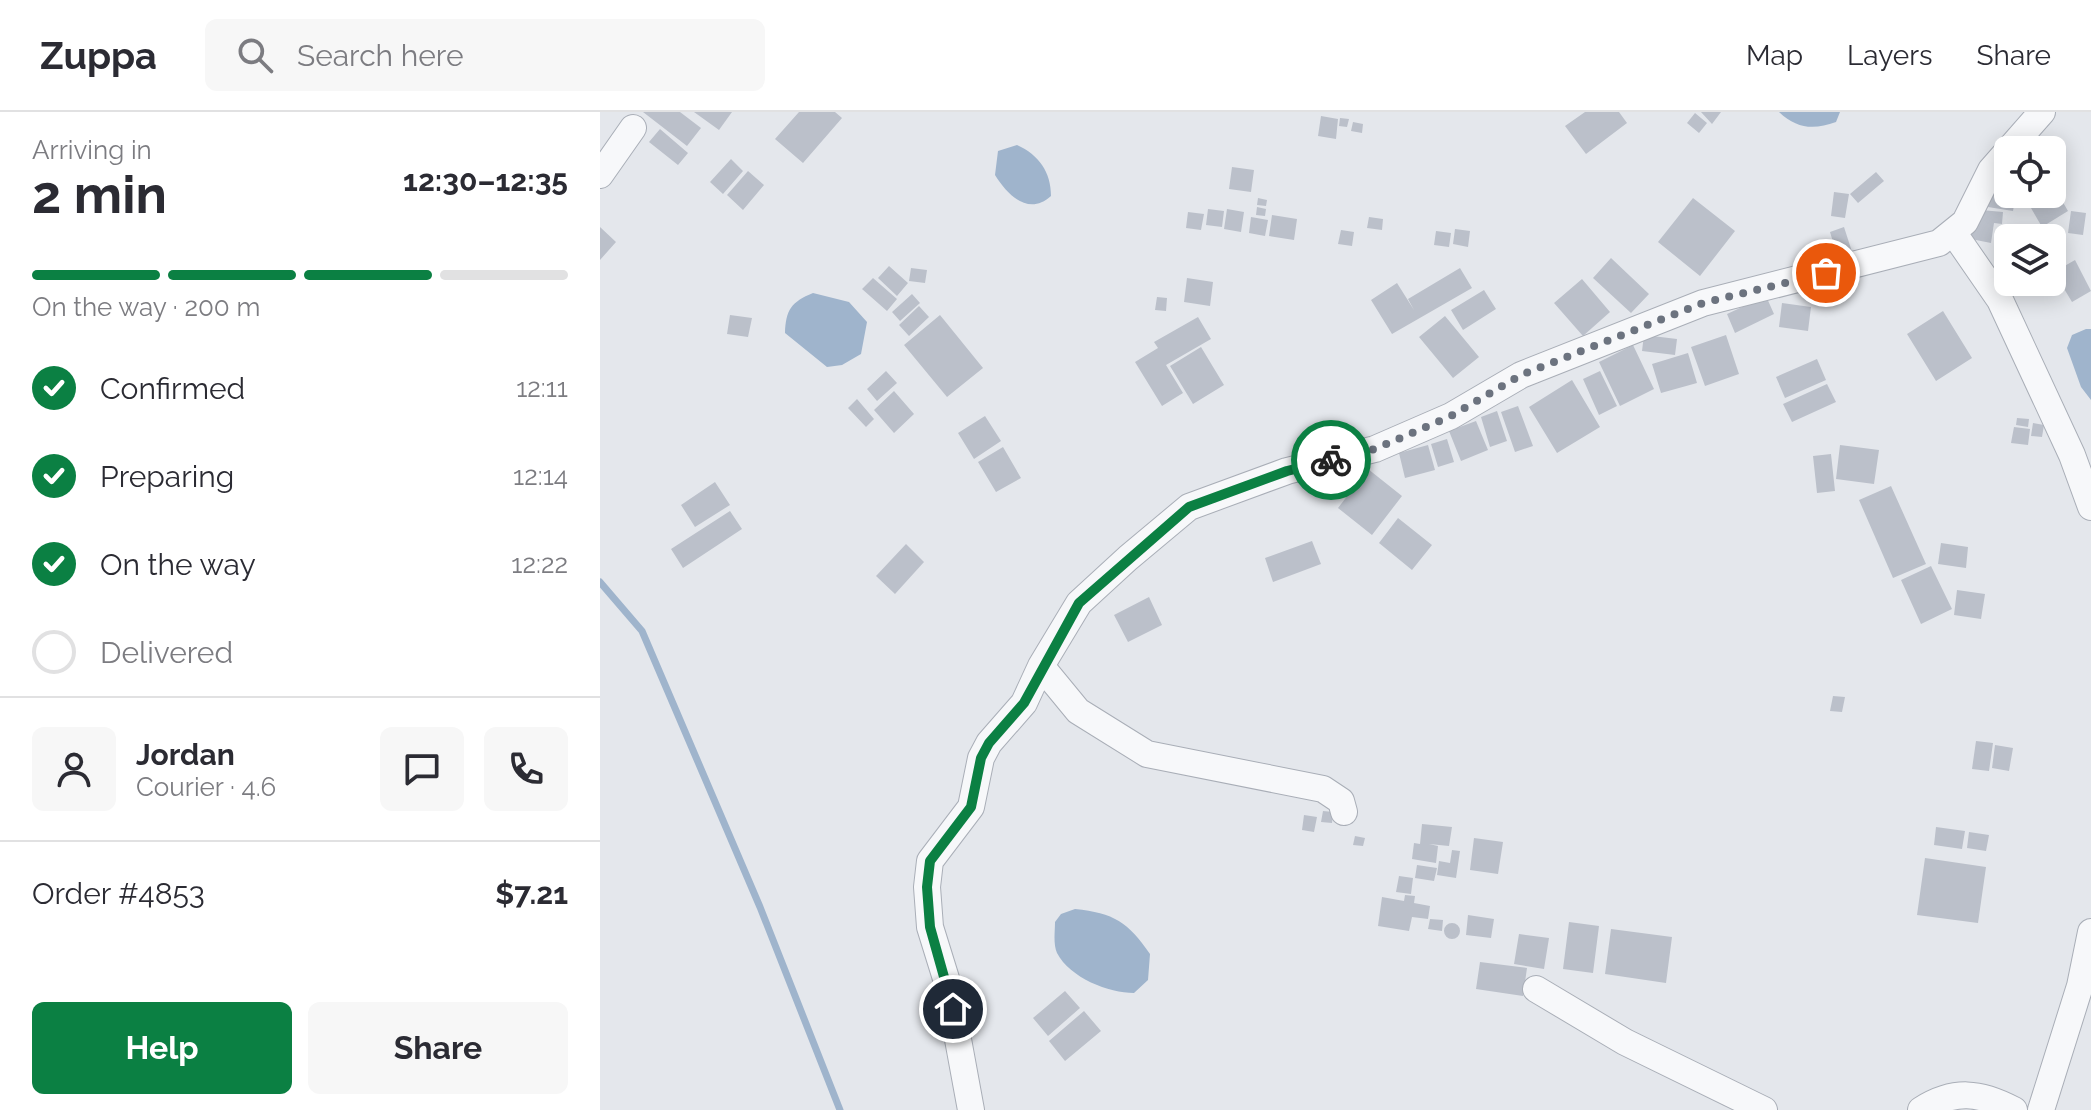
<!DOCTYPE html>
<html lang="en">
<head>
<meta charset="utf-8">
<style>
	:root { --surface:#fff; --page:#f7f7f7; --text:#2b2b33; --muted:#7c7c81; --line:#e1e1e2; --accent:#0b8043 }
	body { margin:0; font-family:Raleway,sans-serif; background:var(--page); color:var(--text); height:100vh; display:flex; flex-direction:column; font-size:30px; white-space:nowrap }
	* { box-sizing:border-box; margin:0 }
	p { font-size:26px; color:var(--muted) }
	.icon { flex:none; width:44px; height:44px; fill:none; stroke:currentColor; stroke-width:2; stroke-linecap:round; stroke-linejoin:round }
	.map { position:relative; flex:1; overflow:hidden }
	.details { display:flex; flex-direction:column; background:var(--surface); width:600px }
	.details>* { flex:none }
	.controls { position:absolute; left:1394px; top:24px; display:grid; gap:16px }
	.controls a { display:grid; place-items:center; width:72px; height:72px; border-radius:12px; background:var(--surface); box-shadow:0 4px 20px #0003; font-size:40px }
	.pin { position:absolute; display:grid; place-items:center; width:68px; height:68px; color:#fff; margin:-34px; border:4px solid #fff; border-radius:50%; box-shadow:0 2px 8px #0007 }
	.courier { position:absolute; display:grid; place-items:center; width:80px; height:80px; margin:-40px; border:6px solid #0b8043; border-radius:50%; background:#fff; color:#222; box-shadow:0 2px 10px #0007 }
	.overview em { font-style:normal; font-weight:700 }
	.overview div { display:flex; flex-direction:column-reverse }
	.overview { display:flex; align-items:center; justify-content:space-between; height:136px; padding:0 32px }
	h1 { font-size:52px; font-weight:700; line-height:60px }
	.bar { display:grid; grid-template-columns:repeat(4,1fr); gap:12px 8px; align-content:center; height:96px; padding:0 32px }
	.bar i { height:10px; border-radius:6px; background:var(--line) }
	.bar .selected { background:var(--accent) }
	.bar p { grid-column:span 4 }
	.line { display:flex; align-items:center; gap:20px; padding:0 32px; border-top:2px solid var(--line) }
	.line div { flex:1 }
	.round { display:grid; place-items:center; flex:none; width:84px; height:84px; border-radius:12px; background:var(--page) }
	ol { padding:0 32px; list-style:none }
	li { display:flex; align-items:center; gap:24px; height:88px }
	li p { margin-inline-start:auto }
	li .icon { padding:8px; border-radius:50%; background:var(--accent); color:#fff; stroke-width:4 }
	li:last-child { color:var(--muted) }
	li i { width:44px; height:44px; border:4px solid var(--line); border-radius:50% }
	.primary-button { display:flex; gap:16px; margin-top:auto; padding:16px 32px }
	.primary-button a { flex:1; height:92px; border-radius:12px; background:var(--accent); color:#fff; font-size:32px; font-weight:700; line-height:92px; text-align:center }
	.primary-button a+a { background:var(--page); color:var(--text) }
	header { display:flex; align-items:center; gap:48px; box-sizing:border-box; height:112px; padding:0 40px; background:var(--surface); border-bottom:2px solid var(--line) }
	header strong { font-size:38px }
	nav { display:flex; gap:44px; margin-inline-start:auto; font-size:28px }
	.search { width:560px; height:72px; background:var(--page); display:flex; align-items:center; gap:20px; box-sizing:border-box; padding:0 28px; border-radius:12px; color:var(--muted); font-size:30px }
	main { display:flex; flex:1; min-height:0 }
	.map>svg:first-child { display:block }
	.water { fill:#9fb4cc }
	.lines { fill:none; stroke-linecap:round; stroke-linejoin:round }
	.stream { stroke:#9fb4cc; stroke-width:7 }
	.building { fill:#bbc0ca }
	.minor-casing { stroke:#a9aeb7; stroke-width:28 }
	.minor { stroke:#f7f8fa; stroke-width:26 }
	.done { stroke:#6c737f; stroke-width:8; stroke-dasharray:0 14.4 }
	.route { stroke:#0b8043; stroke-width:10 }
</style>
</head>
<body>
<header>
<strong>Zuppa</strong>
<div class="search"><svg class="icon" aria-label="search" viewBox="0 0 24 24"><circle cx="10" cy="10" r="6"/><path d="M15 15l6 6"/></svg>Search here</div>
<nav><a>Map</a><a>Layers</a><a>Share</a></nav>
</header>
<main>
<section class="details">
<div class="overview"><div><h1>2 min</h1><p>Arriving in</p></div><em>12:30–12:35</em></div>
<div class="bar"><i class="selected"></i><i class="selected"></i><i class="selected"></i><i></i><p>On the way · 200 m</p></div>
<ol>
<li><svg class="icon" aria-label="check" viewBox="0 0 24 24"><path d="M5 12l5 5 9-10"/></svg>Confirmed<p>12:11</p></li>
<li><svg class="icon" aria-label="check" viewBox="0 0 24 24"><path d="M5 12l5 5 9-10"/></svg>Preparing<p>12:14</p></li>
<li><svg class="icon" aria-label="check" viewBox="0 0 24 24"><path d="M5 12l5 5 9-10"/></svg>On the way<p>12:22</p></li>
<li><i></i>Delivered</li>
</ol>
<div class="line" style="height:144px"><a class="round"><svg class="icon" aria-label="person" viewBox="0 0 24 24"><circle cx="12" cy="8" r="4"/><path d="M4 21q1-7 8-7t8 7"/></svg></a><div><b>Jordan</b><p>Courier · 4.6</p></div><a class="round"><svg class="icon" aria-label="chat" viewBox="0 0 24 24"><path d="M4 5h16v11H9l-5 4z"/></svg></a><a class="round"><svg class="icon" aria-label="phone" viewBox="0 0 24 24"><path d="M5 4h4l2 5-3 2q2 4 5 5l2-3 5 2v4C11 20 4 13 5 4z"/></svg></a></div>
<div class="line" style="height:104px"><div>Order #4853</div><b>$7.21</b></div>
<div class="primary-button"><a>Help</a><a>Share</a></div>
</section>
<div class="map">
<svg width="1491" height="998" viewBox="0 0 1491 998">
	<rect width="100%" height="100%" fill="#e4e7ec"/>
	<path class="water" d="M1179,0H1240L1236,10C1214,18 1197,17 1179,0Z
		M417,33C439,43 451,60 451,84C429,104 408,84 395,63L398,39Z
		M213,181L249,190L267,210L261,242L242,253L227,255L185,221C186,198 191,190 213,181Z
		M1486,217H1491V288L1481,275L1467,236L1472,223Z
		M475,797C514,801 528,810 550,842L548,868L534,881C509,881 470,866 457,841C453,832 455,819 455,810L461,802Z"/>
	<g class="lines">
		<path class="stream" d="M0,470L42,519L160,795L240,998"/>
	</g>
	<path class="building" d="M43,0H80L101,16L87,34Z
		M94,0H132L119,18Z
		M199,0H235L242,6L203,51L175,27Z
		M985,0H1019L1027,11L986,42L965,14Z
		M1101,0H1121L1112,12Z
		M1095,1L1107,11L1099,21L1087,11Z
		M721,4L738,7L736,27L718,24Z
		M740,6L749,7L747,15L739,14Z
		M753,10L763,12L762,21L751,19Z
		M60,17L88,41L78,53L49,30Z
		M131,47L143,59L123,82L110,70Z
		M632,55L654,58L651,80L629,77Z
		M148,59L164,73L143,98L127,83Z
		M1276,60L1284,69L1258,91L1250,82Z
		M1392,71L1408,73V82H1416L1413,99L1388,95Z
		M1234,80L1249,82L1245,106L1231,104Z
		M1457,80L1468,99L1442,115L1431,96Z
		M658,86L667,88L666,94L657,93Z
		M1093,86L1135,119L1100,164L1058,130Z
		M657,95L666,97L665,104L656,103Z
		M608,97L624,99L622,115L606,113Z
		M627,97L644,100L641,120L624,117Z
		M1381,98L1403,100L1402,112L1394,111L1391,131L1371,127L1373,108Z
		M1471,99L1486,101L1483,123L1468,121Z
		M588,100L604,102L601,118L586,116Z
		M672,103L697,107L694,128L669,124Z
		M651,105L668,108L665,124L649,121Z
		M769,105L783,107L782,118L767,116Z
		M0,115L16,130L0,148Z
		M1244,115L1255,149L1240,153L1230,120Z
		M855,117L870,119L868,135L853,132Z
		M741,118L754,120L752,134L738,132Z
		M836,119L851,121L849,135L834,133Z
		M1457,132L1465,133L1464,144L1455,143Z
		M1011,146L1049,182L1031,201L993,166Z
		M1475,148L1491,179L1472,190L1454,160Z
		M289,154L308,171L297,184L278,166Z
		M311,156L327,158L325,171L309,169Z
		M860,156L872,176L792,222L771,188L797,171L814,198L808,187Z
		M273,166L297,187L287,199L262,177Z
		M587,166L613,170L610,194L584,190Z
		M982,167L1010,200L983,224L954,191Z
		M1436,171L1446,173L1444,184L1434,183Z
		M884,178L896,197L863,218L851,198Z
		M312,182L320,191L300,209L292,200Z
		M1166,184L1174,202L1135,221L1127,202Z
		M557,185L567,186L566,199L555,198Z
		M1182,191L1211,195L1208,219L1179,215Z
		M319,194L329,205L309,224L299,213Z
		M1343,199L1372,246L1336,269L1307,222Z
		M130,203L152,206L148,225L127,222Z
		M340,203L383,256L347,285L304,233Z
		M845,204L879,245L853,266L819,225Z
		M598,205L611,227L566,253L583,281L562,294L535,250L558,236L554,230Z
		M1044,223L1077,227L1075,243L1042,239Z
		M1126,223L1139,262L1105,274L1091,235Z
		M1033,233L1054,277L1020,294L999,250Z
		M601,235L624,273L593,292L570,254Z
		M1088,241L1097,271L1061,281L1052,252Z
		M1217,247L1226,268L1185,286L1176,265Z
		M286,259L297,271L277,289L267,277Z
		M1000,259L1017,294L999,303L983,267Z
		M972,268L1000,315L957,341L929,295Z
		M1227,272L1236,290L1192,310L1183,292Z
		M294,279L314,302L294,321L274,298Z
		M257,287L274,307L266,315L248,296Z
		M918,294L933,334L915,340L901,300Z
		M897,299L907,329L890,335L881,305Z
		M385,304L401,329L374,347L358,321Z
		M1417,306L1429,307L1428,315L1416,313Z
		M876,309L888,338L861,349L849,319Z
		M1433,311L1444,313L1442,325L1431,324Z
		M1414,315L1430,317L1428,333L1411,331Z
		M847,327L854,350L838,355L831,332Z
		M828,333L835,358L805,366L799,341Z
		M1240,333L1279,338L1274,372L1236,367Z
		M403,335L421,366L396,380L378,350Z
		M1231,342L1235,379L1217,381L1213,344Z
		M768,357L802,384L772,423L738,396Z
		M115,370L130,393L95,415L81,393Z
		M1291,374L1326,452L1293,466L1259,388Z
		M130,399L142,417L83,456L71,437Z
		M798,406L832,433L812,458L779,431Z
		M712,429L721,452L673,470L665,446Z
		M1341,431L1368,435L1366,456L1338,452Z
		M306,432L324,450L295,482L276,464Z
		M1331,454L1352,497L1321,512L1301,468Z
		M1357,478L1385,482L1381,507L1354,503Z
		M549,485L562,513L528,530L514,503Z
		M1233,584L1245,585L1242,600L1230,599Z
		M1376,629L1393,631L1389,659L1372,657Z
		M1395,633L1413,636L1409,659L1392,656Z
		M723,699L733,700L732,711L721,710Z
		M704,703L717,705L714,720L702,718Z
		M822,712L852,715L849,734L829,732L838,734L836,751L812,747L814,731L820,732Z
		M1336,715L1365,719L1362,737L1334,733Z
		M1369,720L1389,723L1386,739L1367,736Z
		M755,724L765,726L763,734L753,733Z
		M874,726L903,730L898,762L870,758Z
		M852,738L860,739L856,766L837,763L839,749L850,751Z
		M1325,746L1386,755L1378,811L1317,803Z
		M817,753L837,756L834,769L815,766Z
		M799,764L813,766L811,782L796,780Z
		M805,783L815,784L814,791L830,794L828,807L812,805L809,819L778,814L782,785L804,789Z
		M868,803L894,807L891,826L866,823Z
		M830,807L843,808L842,819L828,817Z
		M969,810L999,814L993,861L963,857Z
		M844 819a8 8 0 1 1 16 0a8 8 0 1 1-16 0Z
		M1011,817L1072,825L1066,871L1005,862Z
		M919,822L949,826L944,857L914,852Z
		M880,850L927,856L923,884L876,877Z
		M465,879L480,896L448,924L433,906Z
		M484,899L501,919L465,949L449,929Z"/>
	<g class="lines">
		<g class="minor-casing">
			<path id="minor" d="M0,63L33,16
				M1353,120L1400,188L1472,343L1491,395
				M441,554L478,599L547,642L723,677L741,689L744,700
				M936,877L1025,930L1164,998
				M371,998L348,873L330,815L327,775L330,749L371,695L381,646L389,631L424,591L441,554L479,491L528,446L589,395L687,359L775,337L851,304L921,263L1103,191L1339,131L1365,110L1391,58L1442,0
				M1321,998C1354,977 1380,980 1414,998
				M1441,998L1480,874L1491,820"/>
		</g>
		<use href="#minor" class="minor"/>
	</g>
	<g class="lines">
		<path class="done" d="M731,348L775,337L851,304L921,263L1103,191L1226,161"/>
		<path class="route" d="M353,897L330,815L327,775L330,749L371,695L381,646L389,631L424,591L479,491L589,395L687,359L731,348"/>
	</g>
</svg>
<div class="controls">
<a><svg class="icon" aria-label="locate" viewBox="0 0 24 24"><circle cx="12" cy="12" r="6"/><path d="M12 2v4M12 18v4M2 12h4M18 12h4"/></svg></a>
<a><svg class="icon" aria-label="layers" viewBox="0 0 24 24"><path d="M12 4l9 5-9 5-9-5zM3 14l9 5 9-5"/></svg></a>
</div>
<div class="pin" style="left:1226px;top:161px;background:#ea580c"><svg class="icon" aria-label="bag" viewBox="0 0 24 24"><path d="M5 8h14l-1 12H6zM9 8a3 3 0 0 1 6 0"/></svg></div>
<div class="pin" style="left:353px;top:897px;background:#1f2937"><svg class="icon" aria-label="home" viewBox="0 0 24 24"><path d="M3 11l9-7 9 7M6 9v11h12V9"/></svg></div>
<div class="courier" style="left:731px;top:348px"><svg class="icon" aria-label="bike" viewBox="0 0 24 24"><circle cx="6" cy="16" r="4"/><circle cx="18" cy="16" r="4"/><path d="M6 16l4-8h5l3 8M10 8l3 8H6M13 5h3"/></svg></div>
</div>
</main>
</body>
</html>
